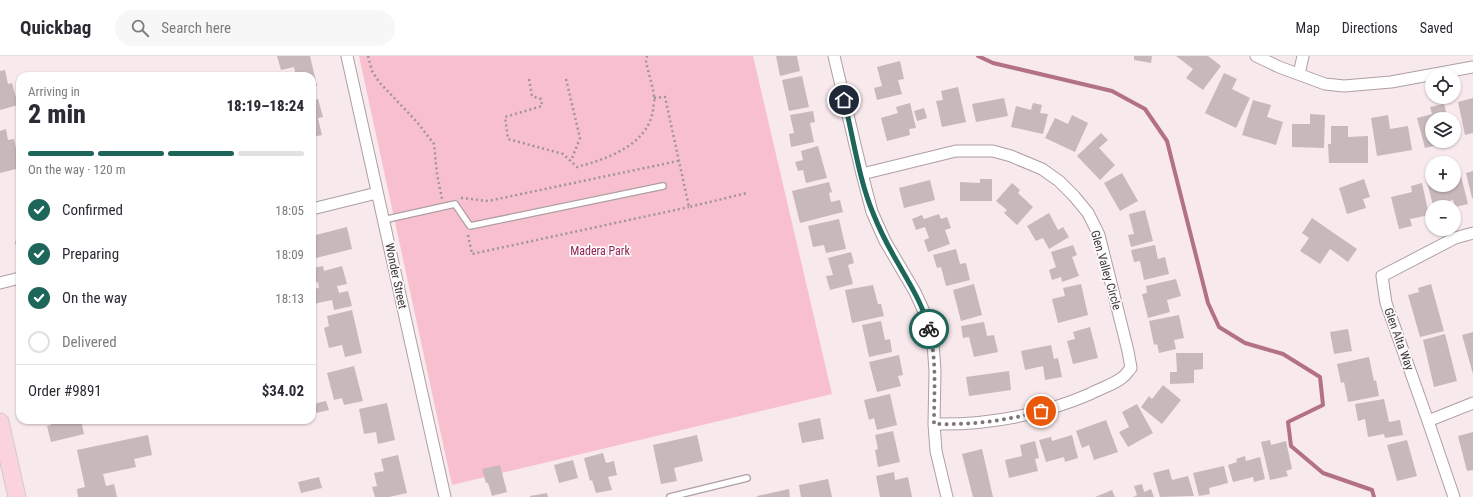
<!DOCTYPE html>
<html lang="en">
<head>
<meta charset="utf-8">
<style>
	:root { --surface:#fff; --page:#f7f7f7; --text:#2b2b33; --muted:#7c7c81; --line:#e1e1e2; --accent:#1e665a }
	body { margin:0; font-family:"Roboto Condensed",sans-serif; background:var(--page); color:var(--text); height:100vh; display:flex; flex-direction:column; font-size:15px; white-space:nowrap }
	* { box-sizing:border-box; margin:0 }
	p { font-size:13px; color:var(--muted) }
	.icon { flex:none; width:22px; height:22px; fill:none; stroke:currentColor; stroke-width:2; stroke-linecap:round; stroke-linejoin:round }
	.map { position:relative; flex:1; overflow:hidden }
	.details { position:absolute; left:16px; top:16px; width:300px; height:352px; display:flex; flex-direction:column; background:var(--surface); border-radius:12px; box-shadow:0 1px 3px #0004 }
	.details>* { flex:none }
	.controls { position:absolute; left:1425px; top:12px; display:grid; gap:8px }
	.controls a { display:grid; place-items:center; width:36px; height:36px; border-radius:50%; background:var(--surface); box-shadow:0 1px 3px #0004; font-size:20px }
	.pin { position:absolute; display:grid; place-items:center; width:34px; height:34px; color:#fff; margin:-17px; border:2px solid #fff; border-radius:50%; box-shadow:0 1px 4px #0007 }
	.courier { position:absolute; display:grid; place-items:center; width:40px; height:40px; margin:-20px; border:3px solid #1e665a; border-radius:50%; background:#fff; color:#222; box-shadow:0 1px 5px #0007 }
	.head em { font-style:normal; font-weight:800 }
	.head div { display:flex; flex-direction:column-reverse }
	.head { display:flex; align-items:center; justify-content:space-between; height:68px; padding:0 12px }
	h1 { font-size:26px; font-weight:800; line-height:30px }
	.bar { display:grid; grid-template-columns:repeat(4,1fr); gap:6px 4px; align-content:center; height:48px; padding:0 12px }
	.bar i { height:5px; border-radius:3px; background:var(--line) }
	.bar .on { background:var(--accent) }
	.bar p { grid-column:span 4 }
	.line { display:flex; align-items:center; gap:10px; padding:0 12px; border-top:1px solid var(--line) }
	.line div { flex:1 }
	ol { padding:0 12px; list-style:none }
	li { display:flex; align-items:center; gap:12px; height:44px }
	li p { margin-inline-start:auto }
	li .icon { padding:4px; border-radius:50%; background:var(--accent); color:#fff; stroke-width:4 }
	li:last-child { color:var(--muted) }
	li i { width:22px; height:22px; border:2px solid var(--line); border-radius:50% }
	header { display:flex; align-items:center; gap:24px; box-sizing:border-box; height:56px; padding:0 20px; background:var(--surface); border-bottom:1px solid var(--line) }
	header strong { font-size:19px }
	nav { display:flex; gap:22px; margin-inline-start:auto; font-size:14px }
	.search { width:280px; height:36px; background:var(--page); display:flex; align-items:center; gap:10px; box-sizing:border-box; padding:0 14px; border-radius:22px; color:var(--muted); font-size:15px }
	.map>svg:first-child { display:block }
	.green { fill:#f8c0cf }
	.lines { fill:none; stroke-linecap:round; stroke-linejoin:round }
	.stream { stroke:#b27185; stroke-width:4 }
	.building { fill:#c7b8bc }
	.service-casing { stroke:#ae9fa3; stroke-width:8 }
	.minor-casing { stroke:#ae9fa3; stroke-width:13 }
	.primary-casing { stroke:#cdcbcc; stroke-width:19 }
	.path { stroke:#9f9497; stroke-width:2.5; stroke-dasharray:2 3; stroke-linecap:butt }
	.service { stroke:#fff; stroke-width:5.5 }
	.minor { stroke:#fff; stroke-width:11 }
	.primary { stroke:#fbd3de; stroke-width:17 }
	.done { stroke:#7e7578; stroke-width:4; stroke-dasharray:0 7.2 }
	.route { stroke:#1e665a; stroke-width:5 }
	.labels { text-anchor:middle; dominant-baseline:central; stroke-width:3.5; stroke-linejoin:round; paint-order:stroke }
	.park-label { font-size:12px; fill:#902650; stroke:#fdfafb }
	.street-label { font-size:12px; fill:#3d3739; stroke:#fdfafb }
</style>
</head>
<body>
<header>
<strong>Quickbag</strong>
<div class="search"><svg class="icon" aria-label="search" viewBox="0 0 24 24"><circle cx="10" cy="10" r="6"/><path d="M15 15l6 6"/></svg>Search here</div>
<nav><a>Map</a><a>Directions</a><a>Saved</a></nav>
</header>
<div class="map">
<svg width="1473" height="441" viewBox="0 0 1473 441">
	<rect width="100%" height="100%" fill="#f8e9ed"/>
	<path class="green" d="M359,0H753L832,338L452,429Z"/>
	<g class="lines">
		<path class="stream" d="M978,0L993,7L1112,35L1145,53L1167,85L1208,247L1219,271L1245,287L1283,298L1320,321L1323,349L1288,366L1291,390L1323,417L1372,434L1374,441"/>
	</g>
	<path class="building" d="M277,0H310L317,30L312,31V20H296L294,11L281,14Z
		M776,0H797L800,15L780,20Z
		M1134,0H1152L1151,7L1134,4Z
		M1176,0H1208L1221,10L1203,34L1186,22L1193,13Z
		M900,5L904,23L898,24L902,38L877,44L874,32L882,30L877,11Z
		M5,14L8,28L12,27L18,49L0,54V15Z
		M1224,17L1237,23L1232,33L1250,42L1236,72L1205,57Z
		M802,20L809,51L789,55L782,24Z
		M958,31L966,66L942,71L936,45L943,44L941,35Z
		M1004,42L1008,60L976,66L972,48Z
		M1473,42V77L1465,79L1458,46Z
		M318,43L323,61L318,62L322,79L312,81V44Z
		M1253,44L1271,49L1267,61L1283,66L1276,89L1242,79Z
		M910,47L916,72L909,73L910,79L887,85L881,62L898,57L896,51Z
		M1033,47L1042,49L1040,57L1048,58L1043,78L1011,71L1016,50L1031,54Z
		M1444,48L1448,63H1432V85L1451,86L1425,92L1417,62L1432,58L1430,51Z
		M924,52L927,62L917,65L914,55Z
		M813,55L815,66L810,67L814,86L791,91L789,78L794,77L790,59Z
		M1310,58L1325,59L1324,92L1292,91V68H1310Z
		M1072,59L1088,67L1075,96L1045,82L1055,62L1068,68Z
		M1388,59L1390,73L1408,70L1412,94L1377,100L1371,62Z
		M1331,70H1348V81L1368,80V107H1329L1328,88H1331Z
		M6,73L8,84L14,83L20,112L0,117V75Z
		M1101,77L1108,84L1099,92L1115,109L1100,124L1077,100Z
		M818,90L827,122L806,127L803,114L798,115L795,106L803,104L801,95Z
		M1473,115V142H1472L1466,117Z
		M1460,116L1468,148L1455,151L1453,144L1433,149L1425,119L1432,117V129H1454V118Z
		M1122,117L1138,145L1120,155L1104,127Z
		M980,123H992V145H960V126L980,127Z
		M1364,123L1370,141L1363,143L1366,152L1347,158L1339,132Z
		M930,124L935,144L904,152L899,132Z
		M829,126L832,136L829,137L831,146L840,144L843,156L800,167L792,135Z
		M1012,127L1020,134L1018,137L1033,151L1017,169L1004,157L1007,154L996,145Z
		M1422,127L1429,159L1410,163L1412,170L1399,173L1391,141L1412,136L1411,130Z
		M1145,154L1153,185L1131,191L1128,179L1134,178L1129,158Z
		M1049,157L1058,174L1063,171L1069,181L1049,193L1043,182L1036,185L1027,170Z
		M939,158L941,163L947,161L951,172L945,174L950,188L928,196L924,184L929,182L925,171L916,174L912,163L922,159L924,163Z
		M1312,162L1357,193L1348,206L1330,193L1320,208L1300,195L1309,182L1302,177Z
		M839,163L846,193L826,197L824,189L813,191L808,170Z
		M347,171L352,193L312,203V180Z
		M20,184V206L19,207L15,185Z
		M1073,189L1077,199L1072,201L1079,220L1062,226L1061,221L1052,224L1049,214L1056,211L1051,196Z
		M1155,189L1158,203L1165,201L1169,218L1144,224L1140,205L1134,206L1131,194Z
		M956,193L960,208L966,207L970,224L946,230L941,211L937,212L933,199Z
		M851,196L854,207L848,209L853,228L830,234L826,220L833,219L828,202Z
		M323,210L324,215L342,210L347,228L337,230L339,237L348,235L352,250L334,254L332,244L313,248L312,233L319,232L318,226L312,227V212Z
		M1176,223L1181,240L1167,244L1170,256L1148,262L1142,238L1147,237L1146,230Z
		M974,228L982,259L961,265L953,234Z
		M1081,228L1088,259L1058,267L1052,243L1065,240L1063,232Z
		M1431,228L1444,275L1420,281L1408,239L1419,236L1418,232Z
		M873,229L878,248H881L884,260L852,267L845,234Z
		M352,254L362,297L345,301L342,289L329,292L324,272L329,270L327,260Z
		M1179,259L1184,282L1174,284L1176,293L1159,297L1157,288L1154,289L1149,265Z
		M881,265L885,284L890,283L892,296L869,301L862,269Z
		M984,266L987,280L994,279L998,296L974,301L969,281L963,282L961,270Z
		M1090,271L1098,302L1073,308L1067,285L1075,283L1073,276Z
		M1348,273L1352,295L1334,298L1330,276Z
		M1473,276V318L1462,279Z
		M1445,278L1457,325L1434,331L1423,284Z
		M1051,289L1054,303L1058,302L1062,321L1045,324L1043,310L1025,314L1021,295Z
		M1176,297H1203V313L1194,314V327L1170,328V316H1177Z
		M899,299L903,319L898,320L901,330L877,336L869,306Z
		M1369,301L1374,325L1376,324L1379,340L1348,346L1344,326L1341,327L1337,308Z
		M354,310L363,345L344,349L342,342L334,344L327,317Z
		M1009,315L1011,334L969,340L966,321Z
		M1163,329L1181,344L1162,368L1141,351L1149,340L1152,343Z
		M890,338L897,369L877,374L874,362L869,364L864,344Z
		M1384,343L1389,366L1400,364L1403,379L1385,382L1384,378L1368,381L1365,363L1358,365L1355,348Z
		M326,345L329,354L316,357L313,348Z
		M387,347L395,384L378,388L376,376L364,378L359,353Z
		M1137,348L1153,377L1128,391L1119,376L1129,371L1122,356Z
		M820,362L824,383L802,387L798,367Z
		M50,364H81L84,378L51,386L47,370L51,369Z
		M1106,364L1118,396L1094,404L1089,389L1082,392L1076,375Z
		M893,375L900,406L878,411L875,394L878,393L875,379Z
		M1473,376V414L1467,415L1458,380Z
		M148,379L152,399L134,403L136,411L103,418L106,430L114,428L117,441H78L77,433L85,431L77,394Z
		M697,379L703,405L674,412L677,425L661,428L653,389Z
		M1072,379L1078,402L1065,406L1064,401L1046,406L1039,384L1051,381L1052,385Z
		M1270,384L1271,389L1286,385L1292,413L1286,415L1288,420L1270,424L1261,386Z
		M1407,384L1417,420L1397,425L1387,389Z
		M1035,385L1039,402L1035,403L1038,415L1009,422L1005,404L1022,400L1020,389Z
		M982,393L993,441H973L962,398Z
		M603,397L606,407L614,405L617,419L608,421L612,434L596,437L592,424L590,425L584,402Z
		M398,399L407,437L389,441H375L372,431L377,430L374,417L384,415L381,403Z
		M1245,400L1246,405L1260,401L1265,423L1254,426L1253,421L1233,426L1228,409L1237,406L1236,403Z
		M573,404L578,422L559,427L554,409Z
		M500,409L507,436L492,440L488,427H486L482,413Z
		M1224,410L1228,427L1209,432L1210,438L1199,440L1193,417Z
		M1169,413L1172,424L1188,420L1194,440L1160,441L1153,417Z
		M894,416L895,424L908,421L912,441H880L876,420Z
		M319,421L322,432L301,437L298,426Z
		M828,423L832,441H801L799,429Z
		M1142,428L1144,436L1151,433L1154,441H1133L1137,439L1134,430Z
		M789,433L790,441H757V440Z
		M1112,434L1115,441H1095Z
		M547,437L548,441H530V440Z"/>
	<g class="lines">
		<g class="service-casing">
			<path id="service" d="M383,164L455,148L470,170L663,130
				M670,441L747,422"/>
		</g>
		<g class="minor-casing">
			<path id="minor" d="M347,0L445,441
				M834,0L862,118L872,156L885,185L915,236L926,260L933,287L935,315L934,368L936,395L947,441
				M1256,0L1279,11L1325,28L1344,30L1391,26L1473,11
				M1299,18L1303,0
				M862,118L956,95H993L1011,100L1042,113L1059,125L1074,140L1088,157L1099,179L1128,295L1131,312C1128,315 1126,319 1123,321C1115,328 1099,333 1090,338C1039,360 989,369 934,368
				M312,153L377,137
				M0,227L20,222
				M1428,365L1473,347
				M1454,441L1428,365L1386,247L1382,220L1455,182L1473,177"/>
		</g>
		<g class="primary-casing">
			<path id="primary" d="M0,366L17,441"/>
		</g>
		<path class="path" d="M368,0L372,15L379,26L417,66L434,88L437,118L442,143
			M529,23L532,40L541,43L542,50L505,61L508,83L563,98L577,111C607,103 648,89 653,54C653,50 655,45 654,41C653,29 648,17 646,5L647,0
			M566,23L580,82L571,105
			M654,42L665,41L689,151L747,137
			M461,142L488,145L678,105
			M468,179L472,198L689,151"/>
		<use href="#service" class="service"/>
		<use href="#minor" class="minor"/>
		<use href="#primary" class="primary"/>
	</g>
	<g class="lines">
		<path class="done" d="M929,273C937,304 934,336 934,368C970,369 1006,365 1041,355"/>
		<path class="route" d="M844,44C853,80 859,124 873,157C880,175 889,192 899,209C911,230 923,249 929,273"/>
	</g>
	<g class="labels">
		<g class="park-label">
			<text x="600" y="195">Madera Park</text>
		</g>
		<g class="street-label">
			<text transform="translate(1106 214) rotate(74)">Glen Valley Circle</text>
			<text transform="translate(396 220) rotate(78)">Wonder Street</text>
			<text transform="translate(1399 283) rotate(70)">Glen Alta Way</text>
		</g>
	</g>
</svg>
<div class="controls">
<a><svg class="icon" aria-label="locate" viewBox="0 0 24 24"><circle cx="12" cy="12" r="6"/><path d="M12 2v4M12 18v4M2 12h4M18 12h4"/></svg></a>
<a><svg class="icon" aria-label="layers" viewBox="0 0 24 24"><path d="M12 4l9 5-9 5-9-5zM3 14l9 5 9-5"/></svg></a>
<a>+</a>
<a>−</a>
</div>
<div class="pin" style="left:1041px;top:355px;background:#ea580c"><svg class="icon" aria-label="bag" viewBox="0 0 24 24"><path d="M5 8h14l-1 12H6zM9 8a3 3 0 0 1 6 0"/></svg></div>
<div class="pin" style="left:844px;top:44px;background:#1f2937"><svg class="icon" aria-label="home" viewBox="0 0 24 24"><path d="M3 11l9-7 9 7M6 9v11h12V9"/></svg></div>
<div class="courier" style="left:929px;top:273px"><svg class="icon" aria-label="bike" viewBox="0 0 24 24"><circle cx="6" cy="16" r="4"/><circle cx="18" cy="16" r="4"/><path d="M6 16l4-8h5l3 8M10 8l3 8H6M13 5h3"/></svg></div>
<section class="details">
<div class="head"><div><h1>2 min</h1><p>Arriving in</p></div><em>18:19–18:24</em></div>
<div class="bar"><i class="on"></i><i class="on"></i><i class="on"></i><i></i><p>On the way · 120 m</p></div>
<ol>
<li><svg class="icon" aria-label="check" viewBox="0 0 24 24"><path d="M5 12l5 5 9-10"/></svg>Confirmed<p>18:05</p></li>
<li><svg class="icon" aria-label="check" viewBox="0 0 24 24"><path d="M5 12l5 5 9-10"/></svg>Preparing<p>18:09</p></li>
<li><svg class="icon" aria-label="check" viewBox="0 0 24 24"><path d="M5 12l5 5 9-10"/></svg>On the way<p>18:13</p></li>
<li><i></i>Delivered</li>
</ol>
<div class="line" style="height:52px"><div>Order #9891</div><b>$34.02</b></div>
</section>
</div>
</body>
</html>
